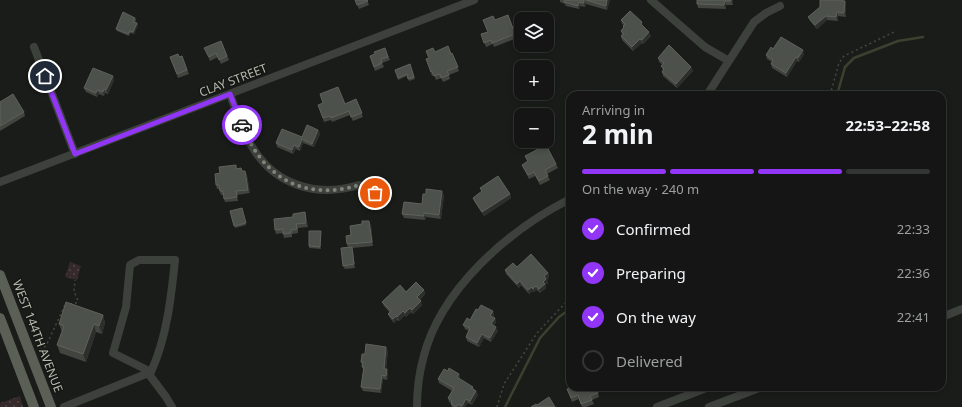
<!DOCTYPE html>
<html lang="en">
<head>
<meta charset="utf-8">
<style>
	:root { --surface:#141514; --page:#212222; --text:#f1f3f6; --muted:#9d9fa0; --line:#333434; --accent:#9136f7 }
	body { margin:0; font-family:"Noto Sans",sans-serif; background:var(--page); color:var(--text); height:100vh; display:flex; flex-direction:column; font-size:15px; white-space:nowrap }
	* { box-sizing:border-box; margin:0 }
	p { font-size:13px; color:var(--muted) }
	.icon { flex:none; width:22px; height:22px; fill:none; stroke:currentColor; stroke-width:2; stroke-linecap:round; stroke-linejoin:round }
	.map { position:relative; flex:1; overflow:hidden }
	.details { position:absolute; left:566px; top:91px; width:380px; height:300px; display:flex; flex-direction:column; background:var(--surface); border-radius:12px; box-shadow:0 2px 6px #0003,0 0 0 1px var(--line) }
	.details>* { flex:none }
	.fabs { position:absolute; left:514px; top:12px; display:grid; gap:8px }
	.fabs a { display:grid; place-items:center; width:40px; height:40px; border-radius:8px; background:var(--surface); box-shadow:0 2px 6px #0003,0 0 0 1px var(--line); font-size:20px }
	.pin { position:absolute; display:grid; place-items:center; width:34px; height:34px; color:#fff; margin:-17px; border:2px solid #fff; border-radius:50%; box-shadow:0 1px 4px #0007 }
	.courier { position:absolute; display:grid; place-items:center; width:40px; height:40px; margin:-20px; border:3px solid #9136f7; border-radius:50%; background:#fff; color:#222; box-shadow:0 1px 5px #0007 }
	.head em { font-style:normal; font-weight:700 }
	.head div { display:flex; flex-direction:column-reverse }
	.head { display:flex; align-items:center; justify-content:space-between; height:68px; padding:0 16px }
	h1 { font-size:26px; font-weight:700; line-height:30px }
	.bar { display:grid; grid-template-columns:repeat(4,1fr); gap:6px 4px; align-content:center; height:48px; padding:0 16px }
	.bar i { height:5px; border-radius:3px; background:var(--line) }
	.bar .active { background:var(--accent) }
	.bar p { grid-column:span 4 }
	ol { padding:0 16px; list-style:none }
	li { display:flex; align-items:center; gap:12px; height:44px }
	li p { margin-inline-start:auto }
	li .icon { padding:4px; border-radius:50%; background:var(--accent); color:#fff; stroke-width:4 }
	li:last-child { color:var(--muted) }
	li i { width:22px; height:22px; border:2px solid var(--line); border-radius:50% }
	.map>svg:first-child { display:block }
	.park { fill:url(#park-dots) }
	.lines { fill:none; stroke-linecap:round; stroke-linejoin:round }
	.stream { stroke:#3c412f; stroke-width:2.5 }
	.path { stroke:#444840; stroke-width:1.5; stroke-dasharray:2 3; stroke-linecap:butt }
	.minor { stroke:#3d413b; stroke-width:8 }
	.major { stroke:#5a6056; stroke-width:10 }
	.wall { fill:#41443f }
	.shaded-wall { fill:#2c2f2b }
	.building { fill:#4d514b; stroke:#5d625a }
	.done { stroke:#7e8479; stroke-width:4; stroke-dasharray:0 7.2 }
	.route { stroke:#9136f7; stroke-width:5 }
	.labels { text-anchor:middle; dominant-baseline:central; stroke-width:3; stroke-linejoin:round; paint-order:stroke }
	.street-label { font-size:12px; fill:#b4bcac; stroke:#151715 }
</style>
</head>
<body>
<div class="map">
<svg width="962" height="407" viewBox="0 0 962 407">
	<defs>
		<pattern id="park-dots" width="8" height="8" patternUnits="userSpaceOnUse"><rect width="8" height="8" fill="#35292a"/><path d="M2 2h.1M6 6h.1" fill="none" stroke="#504646" stroke-width="1.8" stroke-linecap="round"/></pattern>
	</defs>
	<rect width="100%" height="100%" fill="#1a1c1a"/>
	<path class="park" d="M70,262L81,266L77,280L65,277Z
		M20,396L23,407H0V403Z"/>
	<g class="lines">
		<path class="stream" d="M837,95L845,67L854,58L898,41L923,37
			M505,407L540,338L559,317L570,309"/>
		<path class="path" d="M830,95L839,63L844,56L894,32
			M70,304L76,303L78,301L74,291L75,280
			M40,350L46,346L65,305L66,304
			M497,407L504,384L537,333L570,298"/>
		<path class="minor" d="M651,0L705,47L729,61
			M34,47L75,154
			M230,94C236,111 242,130 251,145C274,185 316,198 359,185L375,193
			M707,95L754,22L766,13L780,6
			M0,182L474,0
			M942,317L962,309
			M148,373L166,397L172,407
			M64,407L151,372C167,337 171,298 175,260H139L130,265L126,307L113,353L151,372
			M417,407C417,391 419,374 423,359C440,289 509,230 570,199
			M657,407L709,387
			M709,407L762,387"/>
		<path class="major" d="M0,275L51,407
			M0,318L34,407"/>
	</g>
	<path class="wall" d="M355,0H367L369,5L359,9Z
		M560,0H610L607,10L586,4L585,7L580,6L579,9L566,6L565,4L560,2Z
		M733,0V5H726V9L698,8L697,4Z
		M820,0H844L846,5V17L838,16V21L827,20L817,29L810,21L808,17L820,7Z
		M508,15L517,38L494,47L493,44L486,47L481,34L488,32L495,20Z
		M135,18L136,20L135,23H137L138,25L134,34L130,33L129,36L117,31L116,29Z
		M621,20L643,26L651,36L643,44L642,43L633,51L622,40L621,36L622,35L621,31L624,28L623,26L624,25L622,24Z
		M221,41L229,60L221,64L218,57L210,61L206,52Z
		M385,48L390,60L382,63L384,67L375,71L370,56L375,54Z
		M773,49L804,54L799,62L797,61L787,77L772,68L771,64L772,62L767,59L766,55Z
		M435,52L451,54L452,53L459,71L449,75L450,79L443,82L441,78L436,80L434,75L432,76L426,59L429,58Z
		M182,56L189,74L178,78L170,57H179Z
		M658,58L691,67L693,71L677,88L663,76L662,72L663,70L661,66L663,65L659,62Z
		M410,64L415,79L409,81L407,76L398,80L395,70Z
		M113,76L114,80L108,94L105,93L104,96L99,94L97,97L86,92L84,88Z
		M356,99L363,117L353,121L350,115L332,122L331,120L324,122L318,105L345,104Z
		M0,102L24,112L25,116L0,131Z
		M318,130L320,134L314,147L303,143L300,151L296,149L293,154L277,147L276,143L302,137Z
		M525,156L556,164L558,168L547,174L550,180L540,185L535,176L529,179L522,165L528,162Z
		M236,165L237,169L241,168L242,171H245L247,175L250,193L237,195L238,201L225,202L223,195H221L219,189H217L216,185L220,173Z
		M480,188L510,194L511,198L484,216L474,201L473,198L482,192Z
		M444,195L441,219L426,217L425,220L404,218L402,214Z
		M242,208L246,225L235,228L230,211Z
		M305,212L306,216L308,227L298,228V233L292,234V237L284,238L283,233L276,234L275,230L293,217Z
		M371,225L373,246L352,248L353,251L355,268L345,269L343,266L348,248L347,244L351,235Z
		M321,231V249L309,248V246Z
		M517,267L548,273L549,277L547,280L548,283L545,285L546,288L540,293L537,290L534,292L533,291L529,294L521,285L519,288L506,274L505,270Z
		M424,290L425,294L420,300L422,305L413,314L411,312L406,317L405,315L399,321L397,320L394,323L390,318L388,314L390,313L384,306L382,302L406,292Z
		M478,310L493,311L494,315L493,317L495,318L496,322L494,326L498,331L491,342L484,338L479,347L467,341L466,337L469,331L465,329L463,325L470,320Z
		M103,315L105,323L102,334L96,332L86,362L60,353L57,345L62,332L59,324Z
		M388,351L386,369L388,373L387,380L383,379L381,393L363,391L361,387L363,370L361,362L365,354Z
		M448,371L459,374L460,378L459,379L473,387L474,389L476,391L478,395L472,405L468,403L465,407H452L451,404V403L449,402L448,398L452,391L439,383L438,379Z
		M572,387H602L603,390L598,392L599,397L592,400L594,404L586,407H582L579,399L572,402L567,389Z"/>
	<path class="shaded-wall" d="M584,0L586,4L585,7L584,3Z
		M607,0H610L607,10L606,6Z
		M731,0H733V5L731,1Z
		M725,1L726,5V9L724,5Z
		M845,1L846,5V17L844,13Z
		M579,2L580,6L579,9L578,6Z
		M837,12L838,16V21L836,17Z
		M826,16L827,20L817,29L815,25Z
		M137,23L138,25L134,34L133,32Z
		M649,32L651,36L643,44L642,40Z
		M640,39L642,43L633,51L632,47Z
		M803,50L804,54L799,62L798,58Z
		M796,57L797,61L787,77L786,73Z
		M691,67L693,71L677,88L676,84Z
		M113,76L114,80L108,94L106,90Z
		M104,89L105,93L104,96L103,92Z
		M97,90L99,94L97,97L96,93Z
		M318,130L320,134L314,147L312,144Z
		M302,139L303,143L300,151L299,147Z
		M294,145L296,149L293,154L292,150Z
		M245,171L247,175L250,193L248,190Z
		M442,191L444,195L441,219L439,215Z
		M510,194L511,198L484,216L482,212Z
		M305,212L306,216L308,227L306,223Z
		M424,213L426,217L425,220L424,216Z
		M369,221L371,225L373,246L372,242Z
		M321,231V249L320,247Z
		M352,247L353,251L355,268L354,264Z
		M548,273L549,277L547,280L548,283L545,285L546,288L540,293L539,289L544,276Z
		M520,281L521,285L519,288L517,284Z
		M536,286L537,290L534,292L533,289Z
		M532,287L533,291L529,294L528,290Z
		M424,290L425,294L418,301L417,297Z
		M421,301L422,305L413,314L412,310Z
		M410,308L411,312L406,317L405,313Z
		M403,311L405,315L399,321L397,317Z
		M493,311L494,315L492,320L490,316Z
		M103,315L105,323L102,334L99,326Z
		M396,316L397,320L394,323L393,319Z
		M495,318L496,322L493,328L491,324Z
		M94,324L96,332L86,362L83,354Z
		M496,327L498,331L491,342L490,338Z
		M482,334L484,338L479,347L477,343Z
		M386,347L388,351L385,373L384,369Z
		M387,369L388,373L387,380L386,376Z
		M459,374L460,378L458,381L457,377Z
		M382,375L383,379L381,393L380,389Z
		M476,391L478,395L472,405L470,401Z
		M466,399L468,403L465,407H462Z"/>
	<path class="building" d="M355,0H367L368,1L357,5Z
		M565,0H584V3L579,2L578,6L564,2Z
		M586,0H607L606,6Z
		M697,0H731V1H725L724,5L697,4Z
		M820,0H842V1H845L844,13L837,12L836,17L826,16L815,25L808,17L820,7Z
		M630,11L642,22L641,24L649,32L642,40L640,39L632,47L621,36L624,34L621,31L624,27L623,26L625,24L621,20Z
		M123,12L135,18L133,22L137,23L133,32L130,31L128,34L116,29Z
		M508,15L515,34L492,43L491,40L484,43L481,34L488,32L483,20L493,16L495,20Z
		M781,37L803,50L798,58L796,57L786,73L771,64L773,60L766,55L771,47L773,49Z
		M221,41L227,56L219,60L216,53L209,57L204,48Z
		M669,45L691,67L676,84L662,72L664,69L661,66L664,63L658,58Z
		M448,46L451,54L452,53L458,67L447,71L449,75L441,78L440,74L434,76L432,71L431,72L426,59L429,58L426,51L433,48L435,52Z
		M385,48L388,57L381,59L382,63L374,67L370,56L375,54L374,52Z
		M178,54L179,57L182,56L187,70L177,74L170,57Z
		M410,64L414,77L408,79L407,74L398,78L395,70Z
		M93,68L113,76L106,90L104,89L103,92L97,90L96,93L84,88Z
		M338,87L345,104L356,99L362,113L351,117L349,111L331,118L330,116L323,118L318,105L323,103L320,94Z
		M13,94L24,112L0,126V102Z
		M307,125L318,130L312,144L302,139L299,147L294,145L292,150L276,143L282,129L302,137Z
		M546,145L556,164L545,170L548,176L539,181L534,172L528,175L522,165L528,161L525,156Z
		M236,165V169L241,168L242,171H245L248,190L236,191L237,197L224,199L223,191H220L219,185H216L215,174L220,173L219,167Z
		M498,176L510,194L482,212L473,198L482,191L480,188Z
		M426,189L442,191L439,215L424,213V216L402,214L404,202L422,204L423,194H426Z
		M242,208L246,223L234,226L230,211Z
		M305,212L306,223L296,224L297,229L291,230V233L283,234V229L275,230L274,219L293,217V214Z
		M362,221H369L372,242L347,244L346,236L351,235L350,226L362,224Z
		M309,231H321L320,247L309,246Z
		M352,247L354,264L343,266L341,248Z
		M531,254L548,273L544,276L546,279L543,282L545,284L539,289L536,286L533,289L532,287L528,290L520,281L517,284L505,270L513,263L517,267Z
		M416,282L424,290L417,297L421,301L412,310L410,308L405,313L403,311L397,317L396,316L393,319L388,314L391,311L382,302L400,285L406,292Z
		M66,302L103,315L99,326L94,324L83,354L57,345L64,326L59,324Z
		M481,305L493,311L490,316L495,318L491,324L496,327L490,338L482,334L477,343L466,337L470,328L463,325L467,318L470,320L476,309L478,310Z
		M366,344L386,347L384,369H387L386,376L382,375L380,389L361,387L364,367H362L363,362H361L362,354H365Z
		M449,368L459,374L457,377L473,387L471,388L476,391L470,401L466,399L462,406L458,404L456,407L451,404L452,401L448,398L454,388L438,379L444,369L448,371Z
		M572,387H598L596,388L598,393L590,396L592,400L581,404L578,395L571,398L567,389Z
		M549,397L555,407H531L536,404L537,405Z"/>
	<g class="lines">
		<path class="done" d="M242,125C262,177 304,202 359,185L375,193"/>
		<path class="route" d="M45,76L75,154L230,94L242,125"/>
	</g>
	<g class="labels">
		<g class="street-label">
			<text transform="translate(233 80) rotate(-21)">CLAY STREET</text>
			<text transform="translate(38 336) rotate(69)">WEST 144TH AVENUE</text>
		</g>
	</g>
</svg>
<div class="fabs">
<a><svg class="icon" aria-label="layers" viewBox="0 0 24 24"><path d="M12 4l9 5-9 5-9-5zM3 14l9 5 9-5"/></svg></a>
<a>+</a>
<a>−</a>
</div>
<div class="pin" style="left:375px;top:193px;background:#ea580c"><svg class="icon" aria-label="bag" viewBox="0 0 24 24"><path d="M5 8h14l-1 12H6zM9 8a3 3 0 0 1 6 0"/></svg></div>
<div class="pin" style="left:45px;top:76px;background:#1f2937"><svg class="icon" aria-label="home" viewBox="0 0 24 24"><path d="M3 11l9-7 9 7M6 9v11h12V9"/></svg></div>
<div class="courier" style="left:242px;top:125px"><svg class="icon" aria-label="car" viewBox="0 0 24 24"><path d="M5 17H2v-5l4-1 3-4h7l3 4 3 1v5h-3M9 17h6M6 11h13"/><circle cx="7" cy="17" r="2"/><circle cx="17" cy="17" r="2"/></svg></div>
<section class="details">
<div class="head"><div><h1>2 min</h1><p>Arriving in</p></div><em>22:53–22:58</em></div>
<div class="bar"><i class="active"></i><i class="active"></i><i class="active"></i><i></i><p>On the way · 240 m</p></div>
<ol>
<li><svg class="icon" aria-label="check" viewBox="0 0 24 24"><path d="M5 12l5 5 9-10"/></svg>Confirmed<p>22:33</p></li>
<li><svg class="icon" aria-label="check" viewBox="0 0 24 24"><path d="M5 12l5 5 9-10"/></svg>Preparing<p>22:36</p></li>
<li><svg class="icon" aria-label="check" viewBox="0 0 24 24"><path d="M5 12l5 5 9-10"/></svg>On the way<p>22:41</p></li>
<li><i></i>Delivered</li>
</ol>
</section>
</div>
</body>
</html>
